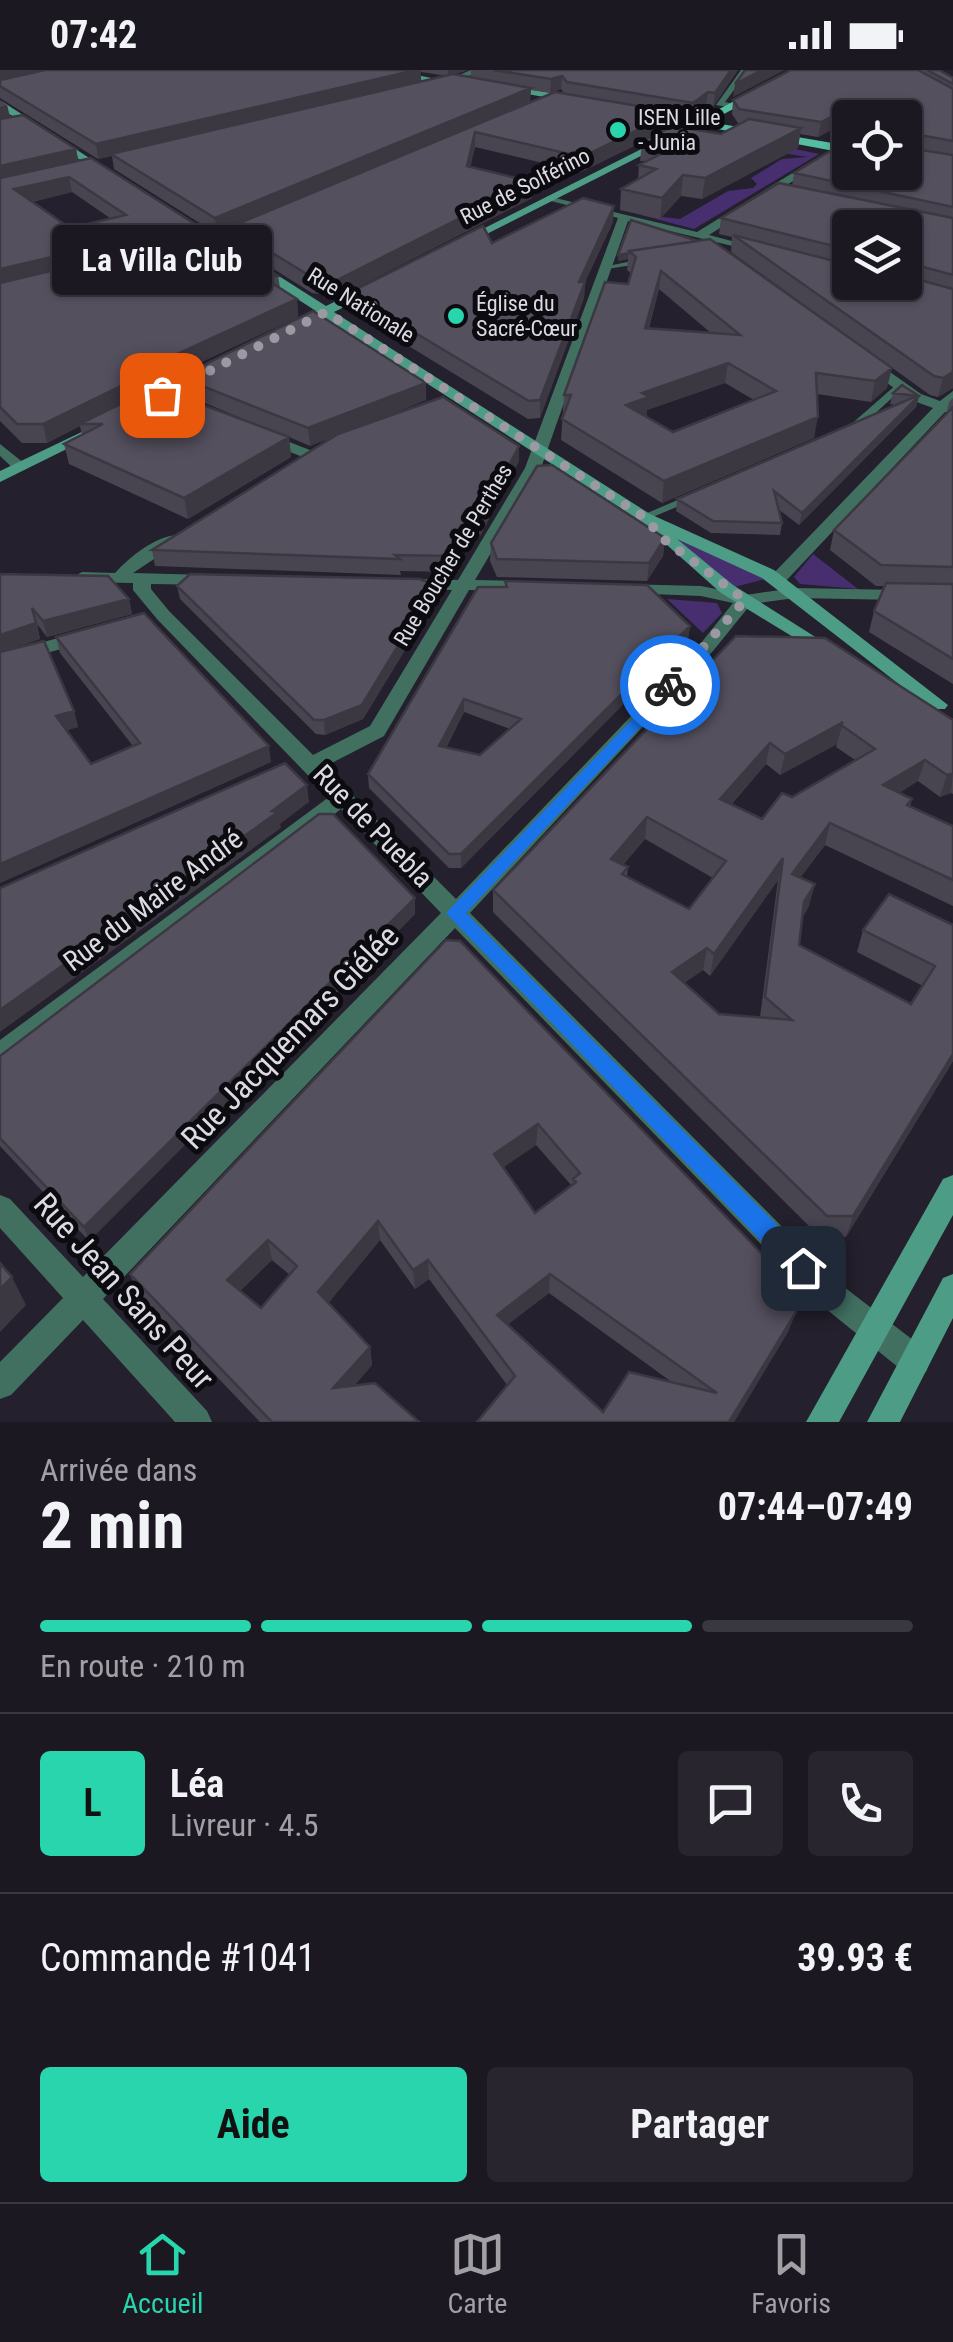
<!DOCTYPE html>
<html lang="fr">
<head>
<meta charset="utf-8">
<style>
	:root { --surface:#1b1822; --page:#28252f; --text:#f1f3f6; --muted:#a0a0a5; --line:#393740; --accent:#29d5ac }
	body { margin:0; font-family:"Roboto Condensed",sans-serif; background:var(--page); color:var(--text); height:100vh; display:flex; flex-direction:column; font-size:38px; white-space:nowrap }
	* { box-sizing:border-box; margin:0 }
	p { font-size:32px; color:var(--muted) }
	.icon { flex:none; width:55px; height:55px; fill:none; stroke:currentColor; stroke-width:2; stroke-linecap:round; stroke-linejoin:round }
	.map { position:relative; height:1352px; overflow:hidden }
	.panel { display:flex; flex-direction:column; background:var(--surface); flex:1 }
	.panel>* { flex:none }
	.buttons { position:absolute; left:832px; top:30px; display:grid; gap:20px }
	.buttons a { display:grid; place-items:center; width:90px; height:90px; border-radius:10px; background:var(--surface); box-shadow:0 2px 8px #0004,0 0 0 2px var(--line); font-size:50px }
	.pin { position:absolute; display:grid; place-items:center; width:85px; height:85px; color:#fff; margin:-42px; border-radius:20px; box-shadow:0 5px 15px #0006 }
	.courier { position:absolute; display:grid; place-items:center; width:100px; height:100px; margin:-50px; border:8px solid #1a73e8; border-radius:50%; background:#fff; color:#222; box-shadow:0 2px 12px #0007 }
	.bubble { position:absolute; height:70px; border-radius:10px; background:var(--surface); box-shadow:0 2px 8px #0004,0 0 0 2px var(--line); font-size:32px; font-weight:700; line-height:70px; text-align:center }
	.head em { font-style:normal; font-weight:700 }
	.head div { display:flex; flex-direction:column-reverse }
	.head { display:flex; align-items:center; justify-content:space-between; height:170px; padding:0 40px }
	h1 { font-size:65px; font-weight:700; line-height:75px }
	.bar { display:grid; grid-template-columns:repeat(4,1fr); gap:15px 10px; align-content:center; height:120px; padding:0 40px }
	.bar i { height:12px; border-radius:8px; background:var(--line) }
	.bar .current { background:var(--accent) }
	.bar p { grid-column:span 4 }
	.line { display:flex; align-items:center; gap:25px; padding:0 40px; border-top:2px solid var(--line) }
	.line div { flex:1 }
	.round { display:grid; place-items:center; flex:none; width:105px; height:105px; border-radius:10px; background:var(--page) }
	.action { display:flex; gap:20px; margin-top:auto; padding:20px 40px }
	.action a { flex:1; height:115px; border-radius:10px; background:var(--accent); color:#111; font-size:40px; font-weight:700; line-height:115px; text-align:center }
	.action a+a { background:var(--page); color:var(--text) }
	.status { display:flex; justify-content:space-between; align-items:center; height:70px; padding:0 50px; background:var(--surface); direction:ltr }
	.status svg { height:28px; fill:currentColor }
	.dock { display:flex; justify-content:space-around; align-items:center; height:140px; border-top:2px solid var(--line); background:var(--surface); font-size:28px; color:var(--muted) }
	.dock a { display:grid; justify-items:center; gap:5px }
	.dock .current { color:var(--accent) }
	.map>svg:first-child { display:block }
	.green { fill:#472f6f }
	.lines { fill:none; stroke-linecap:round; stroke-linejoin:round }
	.lane { fill:#417061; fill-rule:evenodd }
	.street { fill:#417061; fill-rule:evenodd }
	.secondary { fill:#4d9c85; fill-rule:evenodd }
	.primary { fill:#55bea0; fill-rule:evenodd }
	.wall { fill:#484551; fill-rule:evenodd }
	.shaded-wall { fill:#3b3842 }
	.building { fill:#54505e; stroke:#3b3842; stroke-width:2.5; fill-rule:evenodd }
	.route { fill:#1a73e8 }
	.done { stroke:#9c99a3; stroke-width:10; stroke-dasharray:0 18 }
	.poi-dot { fill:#29d5ac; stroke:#0c0b10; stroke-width:4 }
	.labels { text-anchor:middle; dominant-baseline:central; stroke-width:10; stroke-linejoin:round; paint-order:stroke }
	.far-poi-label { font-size:22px; fill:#dddae3; stroke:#0c0b10; text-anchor:start }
	.far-street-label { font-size:22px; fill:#dddae3; stroke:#0c0b10 }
	.street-label { font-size:28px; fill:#dddae3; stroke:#0c0b10 }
	.near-street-label { font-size:32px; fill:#dddae3; stroke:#0c0b10 }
</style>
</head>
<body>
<div class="status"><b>07:42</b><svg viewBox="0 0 49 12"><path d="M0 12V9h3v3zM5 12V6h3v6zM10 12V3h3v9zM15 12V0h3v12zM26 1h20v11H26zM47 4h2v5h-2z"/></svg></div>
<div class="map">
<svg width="953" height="1352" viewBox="0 0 953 1352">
	<rect width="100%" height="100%" fill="#24202d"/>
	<path class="green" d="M767,73L819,84L694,159L637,144L680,149L728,121L753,118L757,114L751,108L782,89L808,87L777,82Z
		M681,467L765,509L735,517L672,471Z
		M813,484L858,519L800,514L794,507Z
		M667,529L717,533L722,543L703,563Z"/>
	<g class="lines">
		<path class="lane" d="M642,189H645V193L607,199L603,197Z
			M897,314L905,316L856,361H848V357Z
			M694,423L699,426L698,428L648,449H640L638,447Z"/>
		<path class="street" d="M471,0H483L442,17L435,15Z
			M741,0H749L725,32L734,34V38L716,35Z
			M812,91L821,93L709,165L762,179V183L628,151L541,398L475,510L528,511L537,516L528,521L469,520L384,666L324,697L456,829L701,573L733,533L701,526L627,523L618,518L621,514L701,516L745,525L795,518L953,521V531L795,528L751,534L713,581L470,843L835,1210L926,1280L930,1291L926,1302L915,1306L904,1302L815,1230L455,858L103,1229L207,1341L212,1352H175L83,1250L11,1325L0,1329V1292L63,1228L0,1158V1125L10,1129L83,1207L441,843L341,739L9,992L0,995V970L329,727L157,549L133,520V513L82,512L73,507L82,502L115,503C129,487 159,463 181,465V471L133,503L208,505L217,510L208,515L151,514V519L169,541L313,685L370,656L452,520L412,519L403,514L412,509L458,510L525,398L618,148L547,130V126L697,162Z
			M863,290H873L921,324L940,331L953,321V344L945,342L783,514H771L768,510L771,506L933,338L911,330L863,296Z
			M266,363L315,382L318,385L315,388H305L261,370V364Z
			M0,374L25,394V400H15L0,386Z
			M80,562L89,568L86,572L0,596V584Z"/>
		<path class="secondary" d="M372,0H391L462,14L458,17Z
			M500,15L573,26L577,29L573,32L503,20Z
			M0,31L3,32L114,104L105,106L0,38Z
			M697,51L700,56L465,175L455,173Z
			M252,194H260L326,236L373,213H381V219L334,242L650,444L774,500L948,635L945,639H931L762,508L677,469L733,515L836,580L833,584H821L721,523L640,451L324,247L314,248L312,245L316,241L252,200Z
			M221,291L226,292V298L150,337L138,334Z
			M88,359L95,363L93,366L0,412V401Z
			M953,1105V1145L839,1352H806L943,1109Z
			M953,1204V1248L900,1352H867L943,1208Z"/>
		<path class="primary" d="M793,0H806L709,52L850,76V84L691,54Z"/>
	</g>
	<path class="wall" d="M0,0H469L450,5L471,8V0H738L713,37L706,36L692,47L674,44L673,56L721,64L741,54L738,53L732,44L733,30L791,0H939L953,8V318L938,327L930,325L731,182L732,167L719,164L721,148L792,116L794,103L845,72L840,70L833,59L818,67L800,64L798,78L702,129L681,126L660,149L620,140L621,119L638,110L639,95L646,91H640L642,72L581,102L475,77L470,97L532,112V128L338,227L312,223L232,173L230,158L217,164L114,99L112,86L98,89L0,28ZM421,2L447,6L421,12ZM561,19L564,23L530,31L531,20L550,23ZM850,48L905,102H850ZM850,158H905V212H850Z
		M0,30L7,35L10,47L76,79L78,91L197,167L278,206L280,218L297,229L298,247L137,322L138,325L277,363L200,331L197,314L426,313V330L366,354L519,391L480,466L477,458L452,502L400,501L401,505L155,496L152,480L334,366L310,376L289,367L291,387L188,449L69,394L64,374L82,365L80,356L47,373H22L0,351ZM72,122L110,148L70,158L32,132Z
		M631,150L887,318L871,332L817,324L814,368L662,433L561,370L564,325L628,214L631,203L627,200L628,189L618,191ZM659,219L711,263L649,258ZM725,313L754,330L673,362L647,347V340Z
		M613,152L585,212L584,228L540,348L528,349L363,248L362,243L354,237L353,221L492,173Z
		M893,323L919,326L916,337L799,455L778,439L782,453L780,465L711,463L676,441L677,429L896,335L890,334Z
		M953,328V614L869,562L874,541L884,516H876L830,480L834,460L946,345L949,332Z
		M665,468L663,486L647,511L497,507L490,491L491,473Z
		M0,504L129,529L132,544L47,567L37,554L40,569L4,581L74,641L78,657L67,660L91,694L133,676L60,583L56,567L271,692L0,813Z
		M505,511L690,556L688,569L461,798H449L369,718L368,704L505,517ZM464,642L510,659L480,685L446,678Z
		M177,516L436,529L363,649L325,665L316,664L180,529Z
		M736,566L953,650V724L951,723L940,727L918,711L899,723L912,729L910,736L953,756V836L825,775L800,808L809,836L802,848L799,875L911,934L923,916L857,882L863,860L953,855V991L846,1167L819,1166L493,842V820ZM837,674L836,677L855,690L792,727L762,749L731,735L766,694L780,705ZM645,769L713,808L689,839L627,806L628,797L623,795ZM778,810L760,947L719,944L684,913L703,900L710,906Z
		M415,844L89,1171L0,1076V986Z
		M446,870L789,1260L734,1352H477L507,1315L429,1209L415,1219L380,1170L328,1233L370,1277L372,1295L354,1316L419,1352H260L137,1223L130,1204ZM536,1075L572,1116L535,1143L503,1097ZM272,1190L290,1205L261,1238L240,1221ZM549,1223L673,1313L603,1342L508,1254Z"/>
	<path class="shaded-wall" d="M0,0H66L0,12Z
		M416,0H421V12L111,84L112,86L98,89L96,74Z
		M448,0H469L448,6Z
		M731,0H738L713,37L715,23Z
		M762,0H785L733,27L735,14Z
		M562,6L561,19L550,23L551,9Z
		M531,18L530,31L217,164L215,148Z
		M708,22L706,36L692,47L693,33Z
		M7,35L10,49L0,52V37Z
		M674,42L673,56L581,102L582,87Z
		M835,45L833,59L818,67L821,52Z
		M801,58L798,78L702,129L705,108Z
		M475,62V77L467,112V96Z
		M76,79L79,93L0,112V96Z
		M683,105L681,126L660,149L662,128Z
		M69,107L72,122L17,135L14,119Z
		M532,112V128L338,227L337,210Z
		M614,136L613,152L585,212L584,228L540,348V330L579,212Z
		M195,154L197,170L0,217V199Z
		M628,183V189L618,191V185Z
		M661,201L659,219L643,277L645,258Z
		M297,229L298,247L137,322L138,327L80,354V356L47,373L43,354L129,306Z
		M728,293L725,313L647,340V347L626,335L642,323Z
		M892,298L887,318L871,332L875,311Z
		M953,302V318L938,327L943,308Z
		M426,313V330L310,376L308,358Z
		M919,326L916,337L799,455L802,443Z
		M818,347L814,368L662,433L664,411Z
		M289,367L291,387L188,449L184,428Z
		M519,376V391L480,466V451Z
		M477,443V458L452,502L451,486Z
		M665,468L663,486L647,511L649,493Z
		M435,515L436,529L363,649L325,665L324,650Z
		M129,529L132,544L47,567L43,551Z
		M32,538L40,569L0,583V565Z
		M690,556L688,569L461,798V784Z
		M464,629V642L439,690V676Z
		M74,641L78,657L61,662L56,646Z
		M843,652L837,674L780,705L785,684Z
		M770,673L766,694L716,751L720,729Z
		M269,676L271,692L0,813V794Z
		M925,690L918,711L876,737L883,715Z
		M953,703L951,723L940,727L947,705Z
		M307,715L309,732L280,754L281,758L0,962V940Z
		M647,747L645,769L609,811L611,789Z
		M830,753L825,775L787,825L792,804Z
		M783,788L778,810L710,906L714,884Z
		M815,814L809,836L799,854L804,832Z
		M415,828V844L89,1171L84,1157Z
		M707,878L703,900L668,923L672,902Z
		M953,984V991L846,1167L853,1146Z
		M538,1054L536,1075L494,1104V1084Z
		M378,1151L380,1170L322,1241L318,1222Z
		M268,1170L272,1190L232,1228L227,1210Z
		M428,1190L429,1209L415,1219L413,1200Z
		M550,1204L549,1223L497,1263V1245Z
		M12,1207L26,1235L0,1262V1219Z
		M796,1242L789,1260L734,1352H729Z
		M370,1277L372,1295L336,1336L333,1318Z"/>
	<path class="building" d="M45,0H416L96,74L0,16V10Z
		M493,0H731L715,23L708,22L693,33L567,12L562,6L551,9Z
		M745,0H762L735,14Z
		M791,0H918L953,19V71L909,63L905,66V48H850V58L842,56L835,45L821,52L739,39L733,30Z
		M927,0H939L953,8V14Z
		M453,4L531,18L215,148L111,84Z
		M555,22L674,42L582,87L475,62L467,96L532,112L337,210L310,206L230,157Z
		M23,45L76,79L0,96V49Z
		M749,49L801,58L705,108L683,105L662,128L621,119L656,99L639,95L679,75L642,71L673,56L721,64Z
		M905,69L908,78L953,85V137L794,103L845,72H850V102H905Z
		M91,88L195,154L0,199V108ZM69,107L126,145L70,158L14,119Z
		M779,113L953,148V205L905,192V158H850V180L721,148Z
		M583,128L614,136L579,212H585L540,330L529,331L362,231L364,228L353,221L483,156L492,173Z
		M631,150L698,171L629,181L630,183L618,185Z
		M210,163L278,206H261L297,229L129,306L135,309L43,354H17L0,337V213Z
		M733,165L850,195V212H905V206L953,219V302L943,308L934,306Z
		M710,169L892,298L875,311L816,303L818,347L664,411L562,349L571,325H564L605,212L628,214L636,187L629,181ZM661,201L686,221L740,265L645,258ZM728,293L776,321L673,362L626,335L649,327L642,323Z
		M313,241L426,313L308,358L197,314L198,298Z
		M902,315L919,326L802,443L774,421L782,453L713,451L677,429L917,326L893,323Z
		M155,317L289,367L184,428L64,374L103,354H80Z
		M443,327L519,376L480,451L477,443L451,486L395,485L400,489L152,480L338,364Z
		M953,337V497L881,495L834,460Z
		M552,395L665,468L649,493L497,489L491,473L537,396Z
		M0,504L108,506L129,529L43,551L32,538L36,553L0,565Z
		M190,504L420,509L435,515L362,635L324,650H314L177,516Z
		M505,511L647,515L690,556L461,784H449L368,704L478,517H507ZM464,629L521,649L480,685L439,676Z
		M886,513L953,514V589L874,541Z
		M144,543L269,676L0,794V582L44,571L74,641L56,646L91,694L140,673L56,567Z
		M736,566L825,568L953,650V703L947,705L925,690L883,715L912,729L907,735L953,756V810L830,753L792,804L815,814L804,832L799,875L911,934L935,896L863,860L889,824L953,855V984L853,1146H827L493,820ZM843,652L841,655L875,679L792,727L782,723L762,749L720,729L770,673L785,684ZM647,747L726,791L689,839L622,804L628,797L611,789ZM783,788L765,927L792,950L719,944L672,902L707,878L714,884Z
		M285,693L307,715L272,741L278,742L0,940V818Z
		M319,744H333L415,828L84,1157L0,1068V986Z
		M446,870L460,871L791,1214L796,1242L729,1352H477L515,1306L428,1190L413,1200L378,1151L318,1222L370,1277L333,1318L375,1313L419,1352H272L130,1204ZM538,1054L580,1103L573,1109L576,1112L535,1143L494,1084ZM268,1170L297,1196L261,1238L227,1210ZM550,1204L717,1323L629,1302L603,1342L497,1245Z
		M0,1193L12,1207L0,1219Z"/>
	<path class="route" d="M670,610L678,615L676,619L466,843L812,1190L815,1198L803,1209L795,1206L446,843Z"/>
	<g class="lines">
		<path class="done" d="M162,325L326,242L644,447L665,470L745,530L670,615"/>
	</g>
	<g class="poi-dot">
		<circle cx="618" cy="60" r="10"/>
		<circle cx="456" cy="246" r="10"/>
	</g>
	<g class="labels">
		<g class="far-poi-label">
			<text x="638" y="47">ISEN Lille<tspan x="638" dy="25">- Junia</tspan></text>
			<text x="476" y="233">Église du<tspan x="476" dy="25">Sacré-Cœur</tspan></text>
		</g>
		<g class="far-street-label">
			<text transform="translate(525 116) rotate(-27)">Rue de Solférino</text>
			<text transform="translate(361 235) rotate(32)">Rue Nationale</text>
			<text transform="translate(453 485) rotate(-59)">Rue Boucher de Perthes</text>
		</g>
		<g class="street-label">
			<text transform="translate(373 756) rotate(46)">Rue de Puebla</text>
			<text transform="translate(153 830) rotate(-37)">Rue du Maire André</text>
		</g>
		<g class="near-street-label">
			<text transform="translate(290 967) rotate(-46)">Rue Jacquemars Giélée</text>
			<text transform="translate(124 1221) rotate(48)">Rue Jean Sans Peur</text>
		</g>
	</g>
</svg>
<div class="buttons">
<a><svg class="icon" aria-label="locate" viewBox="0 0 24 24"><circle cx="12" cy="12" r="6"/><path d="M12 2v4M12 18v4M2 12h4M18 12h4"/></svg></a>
<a><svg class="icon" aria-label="layers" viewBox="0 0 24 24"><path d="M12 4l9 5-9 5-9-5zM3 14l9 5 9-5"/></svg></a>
</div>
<div class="pin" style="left:162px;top:325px;background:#ea580c"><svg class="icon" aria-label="bag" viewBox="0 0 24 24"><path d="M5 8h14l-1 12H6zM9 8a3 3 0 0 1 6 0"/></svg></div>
<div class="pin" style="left:803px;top:1198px;background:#1f2937"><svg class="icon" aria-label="home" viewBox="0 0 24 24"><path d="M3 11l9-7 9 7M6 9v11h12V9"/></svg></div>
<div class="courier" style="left:670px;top:615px"><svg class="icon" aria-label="bike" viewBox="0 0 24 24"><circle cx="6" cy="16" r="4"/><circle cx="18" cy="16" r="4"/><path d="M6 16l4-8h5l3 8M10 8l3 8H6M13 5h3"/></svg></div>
<div class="bubble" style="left:52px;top:155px;width:220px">La Villa Club</div>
</div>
<section class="panel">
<div class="head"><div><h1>2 min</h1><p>Arrivée dans</p></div><em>07:44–07:49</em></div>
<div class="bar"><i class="current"></i><i class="current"></i><i class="current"></i><i></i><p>En route · 210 m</p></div>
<div class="line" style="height:180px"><b class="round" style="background:var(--accent);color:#111">L</b><div><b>Léa</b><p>Livreur · 4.5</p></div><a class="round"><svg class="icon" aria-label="chat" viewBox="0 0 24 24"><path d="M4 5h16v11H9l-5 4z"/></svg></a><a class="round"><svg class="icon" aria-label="phone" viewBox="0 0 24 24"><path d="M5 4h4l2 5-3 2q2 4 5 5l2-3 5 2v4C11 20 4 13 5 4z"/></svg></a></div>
<div class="line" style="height:130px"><div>Commande #1041</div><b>39.93 €</b></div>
<div class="action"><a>Aide</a><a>Partager</a></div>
</section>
<nav class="dock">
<a class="current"><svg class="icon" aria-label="home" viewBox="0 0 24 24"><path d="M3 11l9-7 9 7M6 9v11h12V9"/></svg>Accueil</a>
<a><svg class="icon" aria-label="map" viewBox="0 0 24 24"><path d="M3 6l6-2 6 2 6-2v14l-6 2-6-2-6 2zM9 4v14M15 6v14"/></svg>Carte</a>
<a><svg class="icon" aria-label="saved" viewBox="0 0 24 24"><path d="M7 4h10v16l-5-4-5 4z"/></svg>Favoris</a>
</nav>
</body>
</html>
